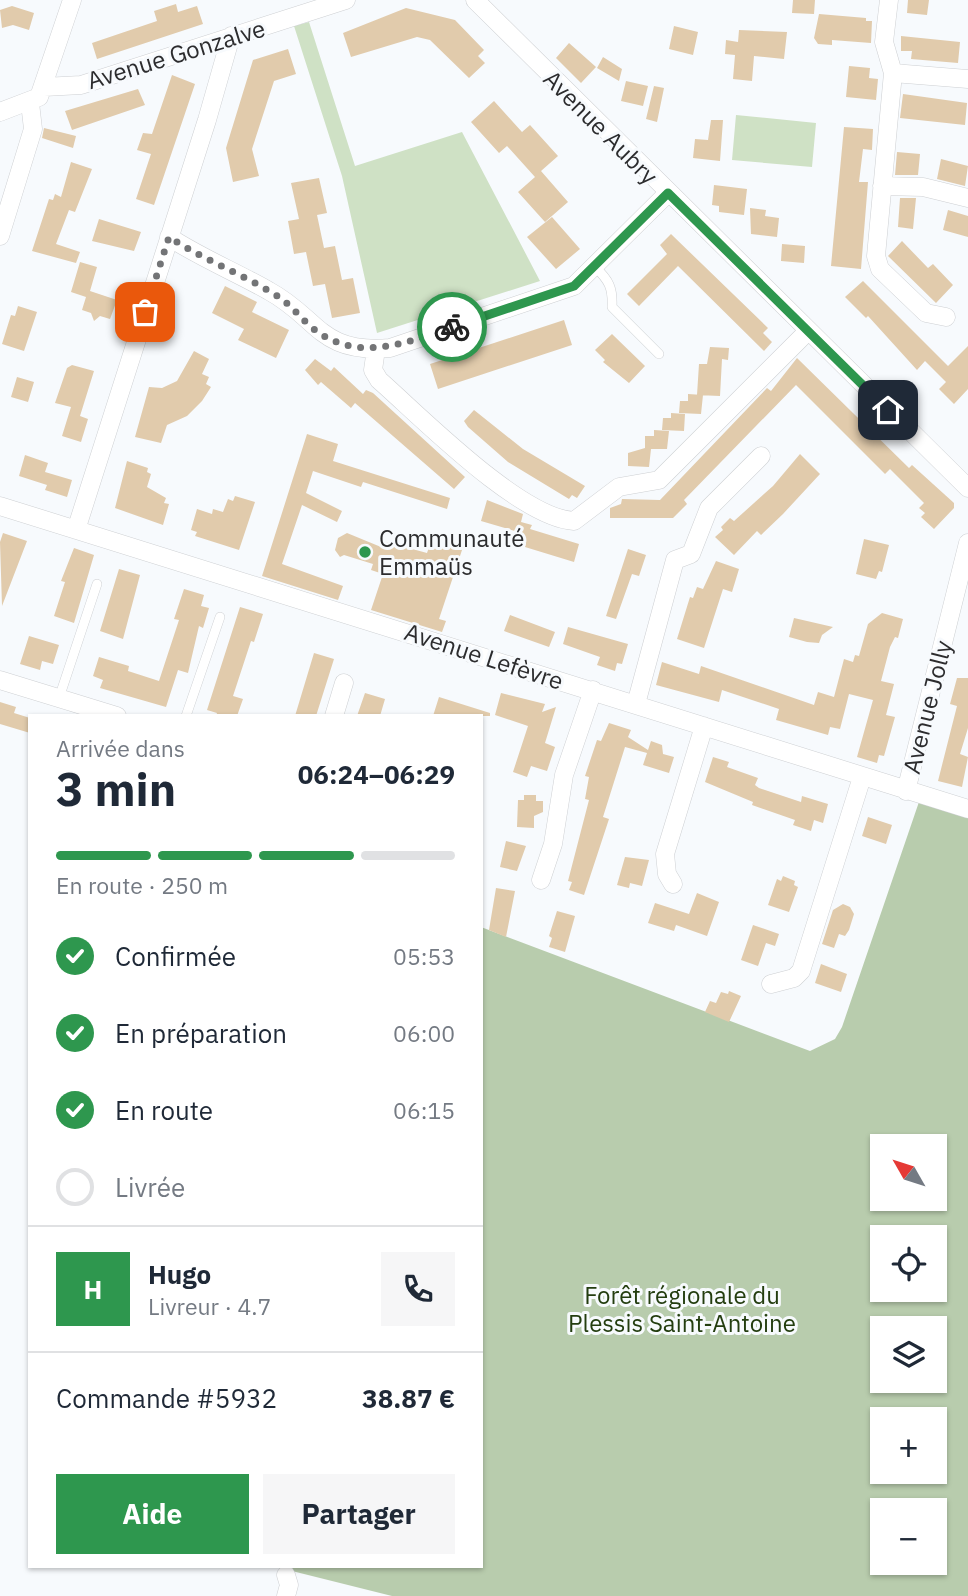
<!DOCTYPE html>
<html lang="fr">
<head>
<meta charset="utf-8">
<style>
	:root { --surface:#fff; --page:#f6f6f7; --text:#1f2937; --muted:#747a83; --line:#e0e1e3; --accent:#2e974e }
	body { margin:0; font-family:"IBM Plex Sans",sans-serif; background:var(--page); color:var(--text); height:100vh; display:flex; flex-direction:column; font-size:26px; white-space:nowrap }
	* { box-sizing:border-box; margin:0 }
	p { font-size:23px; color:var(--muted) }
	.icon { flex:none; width:38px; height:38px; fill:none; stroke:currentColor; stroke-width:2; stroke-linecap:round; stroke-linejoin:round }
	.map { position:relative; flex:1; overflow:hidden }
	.side { position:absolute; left:28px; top:714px; width:455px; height:854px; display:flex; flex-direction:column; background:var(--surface); border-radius:0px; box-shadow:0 2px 5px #0004 }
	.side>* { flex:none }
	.needle { width:46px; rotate:309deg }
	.tools { position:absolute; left:870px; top:1134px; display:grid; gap:14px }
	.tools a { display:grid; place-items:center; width:77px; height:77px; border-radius:0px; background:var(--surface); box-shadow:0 2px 5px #0004; font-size:35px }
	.pin { position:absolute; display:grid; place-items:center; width:60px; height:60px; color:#fff; margin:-30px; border-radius:14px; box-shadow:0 4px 10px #0006 }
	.courier { position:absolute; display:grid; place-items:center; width:70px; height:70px; margin:-35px; border:5px solid #2e974e; border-radius:50%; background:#fff; color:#222; box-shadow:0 2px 9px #0007 }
	.headline em { font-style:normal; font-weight:800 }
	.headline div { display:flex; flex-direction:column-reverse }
	.headline { display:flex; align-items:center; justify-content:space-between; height:119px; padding:0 28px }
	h1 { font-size:46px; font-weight:800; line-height:52px }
	.bar { display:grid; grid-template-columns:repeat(4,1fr); gap:10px 7px; align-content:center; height:84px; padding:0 28px }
	.bar i { height:9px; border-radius:5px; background:var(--line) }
	.bar .selected { background:var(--accent) }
	.bar p { grid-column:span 4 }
	.line { display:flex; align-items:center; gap:18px; padding:0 28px; border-top:2px solid var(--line) }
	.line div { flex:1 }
	.round { display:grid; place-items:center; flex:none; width:74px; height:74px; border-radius:0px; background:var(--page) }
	ol { padding:0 28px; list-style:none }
	li { display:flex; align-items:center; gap:21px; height:77px }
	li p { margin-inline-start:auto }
	li .icon { padding:7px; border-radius:50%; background:var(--accent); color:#fff; stroke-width:4 }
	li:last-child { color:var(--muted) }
	li i { width:38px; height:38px; border:4px solid var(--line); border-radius:50% }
	.action { display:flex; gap:14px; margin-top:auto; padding:14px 28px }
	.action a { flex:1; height:80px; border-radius:0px; background:var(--accent); color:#fff; font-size:28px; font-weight:800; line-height:80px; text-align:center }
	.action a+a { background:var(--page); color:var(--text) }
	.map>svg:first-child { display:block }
	.green { fill:#cfe1c5 }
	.forest { fill:#b8ccad; fill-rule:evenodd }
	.building { fill:#e1cbac }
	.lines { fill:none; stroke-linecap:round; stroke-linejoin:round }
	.service-casing { stroke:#ced0d3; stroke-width:10 }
	.minor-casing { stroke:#ced0d3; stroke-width:19 }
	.service { stroke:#fff; stroke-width:9 }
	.minor { stroke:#fff; stroke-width:18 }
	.done { stroke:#737476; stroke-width:7; stroke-dasharray:0 12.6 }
	.route { stroke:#2e974e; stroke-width:9 }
	.poi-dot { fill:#2e974e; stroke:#f7fafd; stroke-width:2.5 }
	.labels { text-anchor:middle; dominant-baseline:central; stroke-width:6; stroke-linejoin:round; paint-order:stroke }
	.street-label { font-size:24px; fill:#2c2c2e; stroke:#f7fafd }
	.poi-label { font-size:24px; fill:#2c2c2e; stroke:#f7fafd; text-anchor:start }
	.park-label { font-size:24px; fill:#233d0f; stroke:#f7fafd }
</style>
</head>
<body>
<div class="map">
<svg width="968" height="1596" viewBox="0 0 968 1596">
	<rect width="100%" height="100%" fill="#f7fafd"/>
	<path class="green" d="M309,22L355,166L462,132L540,281L377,333L342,176L294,26Z
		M736,115L816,123L812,167L732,160Z"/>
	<path class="forest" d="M921,796L968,810V1596H392L292,1571L293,1566H481V927L810,1051L835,1039L842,1027ZM882,1146H934V1199H882ZM882,1237H934V1290H882ZM882,1328H934V1381H882ZM882,1419H934V1472H882ZM882,1510H934V1563H882Z"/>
	<path class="building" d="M793,0H815L814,14L792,13Z
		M908,0H929L927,15L907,13Z
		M176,4L178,12L197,6L203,24L97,59L92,43L157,21L154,11Z
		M12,6L34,13L29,30L13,25L2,28L0,10Z
		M406,8L455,20L484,50L478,56L485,63L469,78L430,40L417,37L351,57L343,33Z
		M819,14L866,18V21H872L871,43L832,40V45L818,44L814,38Z
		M674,26L698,32L693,55L669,49Z
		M739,30L787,32L784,59L754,56L752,81L733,79L735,55L725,54L726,40L738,42Z
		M901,36L960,42L958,63L911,59L912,51H901Z
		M569,43L596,67L581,83L556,58Z
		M288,49L296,74L274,81L252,149L259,176L233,182L226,148L253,60Z
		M603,57L622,69L619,81L597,68Z
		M849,66L870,68L869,78L878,79L876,100L846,97Z
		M172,75L195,84L154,205L136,199L151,154L137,150L143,133L152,134Z
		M626,81L648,86L643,106L621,101Z
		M654,86L664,88L657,122L646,119Z
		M138,89L145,105L72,130L65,111Z
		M903,94L967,103L965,125L900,118Z
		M494,101L522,132L530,125L558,156L541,171L568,202L545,222L518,192L535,177L507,146L499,153L471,122Z
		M711,120H723L720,161L693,158L695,139L708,140Z
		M844,127L873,129L872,150L863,149L859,182H868L861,269L831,266Z
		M44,128L76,136L73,148L42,138Z
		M897,152L920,154L918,175H895Z
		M941,159L968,166L965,186L937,179Z
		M71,162L92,169L75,212L69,210L56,244L80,252L76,263L32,251L49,199L53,200L55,194L61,197Z
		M319,178L327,213L317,215L324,248L335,246L342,280L353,278L360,313L332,318L325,284L313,286L306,252L294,254L288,221L299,219L291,183Z
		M714,185L747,189L744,215L719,212V206L712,205Z
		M900,198H916L913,229L898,227Z
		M750,208L766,210L765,216L779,218L777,237L751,234Z
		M948,210L968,216V237L943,230Z
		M552,217L580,249L556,269L527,237Z
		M99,219L141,232L134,251L92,241Z
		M671,234L768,328L763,333L772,342L764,351L678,266L639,306L627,294L667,254L660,245Z
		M902,241L928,268L933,264L953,285L936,303L888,256Z
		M782,244L805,246L804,263L781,261Z
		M80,262L97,267L90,291L117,300L110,319L100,316L94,321L91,313L82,310L86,297L71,292Z
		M863,281L948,366L968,346V389L954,404L939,389L946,382L925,361L917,370L868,316L866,318L845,297Z
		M225,286L257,302L252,312L289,330L276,358L238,340L244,329L212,313Z
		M18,306L37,312L24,351L2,344L11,315L15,316Z
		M564,320L572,345L438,389L430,364Z
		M612,334L645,366L629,383L603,362L605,360L595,350Z
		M710,347L729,348L728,360L722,359L720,396L697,395L699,364H707Z
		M194,351L209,359L202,374L209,377L206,384L211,387L202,401L187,416L167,425L161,443L135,437L149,387L162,388L177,381Z
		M797,358L909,468L912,465L954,503V508L934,529L921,517L925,513L919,508L924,503L890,469L885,474L796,385L684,500L687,504L673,518H610V508L621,504L622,499L660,500L767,388L771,391Z
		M315,359L331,371L334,367L363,394L366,390L373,393L465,477L454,489L355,403L351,408L321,382L318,385L305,370Z
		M72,365L94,371L80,416L88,419L81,442L62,436L71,407L55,403L67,368Z
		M17,377L34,382L28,402L11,397Z
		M688,394L703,395L701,414L679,413L680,401H688Z
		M474,410L523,449L585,486L577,498L572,495L569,499L508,462L468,427L464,421Z
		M671,413L685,414L684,431L662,430L663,418H671Z
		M654,430L669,431L667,449H651L649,467L628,466V453L645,448V436H654Z
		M307,434L338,444L333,461L450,498L447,509L363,482L361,487L313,471L306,493L342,511L337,522L302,505L282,564L343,586L338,600L262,576Z
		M800,454L820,474L783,514L761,535L757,531L734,555L715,537L723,530L721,527L730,518L734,521L773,486Z
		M25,455L48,463L45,472L72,480L67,497L45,490L47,485L19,476Z
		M127,461L148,468L147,472L151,474L147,487L166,498L164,503L169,504L163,525L115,508Z
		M235,496L255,502L239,550L195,536L197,532L191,530L197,509L212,514L213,509L223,512L228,499L233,501Z
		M487,500L523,514L521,522L532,525L530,529L579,544L574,562L525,547L526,543L516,540L518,532L481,521Z
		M434,532L465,541L439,619L446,621L442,632L371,610L383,574L371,570L373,564L344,555L340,557L335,550L338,538L347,533L381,547L383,541L427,553Z
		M3,533L27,541L2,606L0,542Z
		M864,539L889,545L882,572L879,571L876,579L856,574Z
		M74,548L94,555L74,623L54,616L65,582L61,581Z
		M628,549L646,555L639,576L632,574L616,619L606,616Z
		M716,561L739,569L732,592L723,589L704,648L677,639L690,597L693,598L697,587L703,589Z
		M119,569L140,575L123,639L100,631Z
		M184,589L204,595L201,606L209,608L203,628L199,626L188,673L178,670L166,707L100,688L103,680L93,676L99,657L129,666L128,671L159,681L179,620L174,619Z
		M240,607L263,614L254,642L251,641L233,696L243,699L237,716H216L217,713L207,710Z
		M882,613L903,619L898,638L895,637L890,647L881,681L894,684L886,715L895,717L884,756L879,755L877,763L857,757L873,700L849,694L840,729L830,727L828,735L776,720L779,709L722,690L719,702L656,685L662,662L699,674L701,666L814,705L818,692L834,697L844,659L853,662L855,655L859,656L868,624Z
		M510,615L555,632L549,647L504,631Z
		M794,618L833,627L822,635L819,643L807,642L789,637Z
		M568,627L628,644L622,664L617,663L615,671L597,665L600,657L563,644Z
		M29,636L59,645L53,664L42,661L40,670L20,664Z
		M314,653L334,659L316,716H295Z
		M957,678H968V728L960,754L968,757L962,787L938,781L957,706L950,704Z
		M365,693L385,699L380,716H357Z
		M501,693L545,704L542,712L556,707L545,743L555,747L547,771L531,766L527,777L513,772L528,726L495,715Z
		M439,697L490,713V716H433Z
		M0,702L16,707L14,713L30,718V733L0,724Z
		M609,723L631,730L628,737L648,750L651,741L662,745L663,754L674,757L669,773L643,765L647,753L625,747L603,817L609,819L584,895L569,890L572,882L568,881L589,800L585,799L589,777L585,776L597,740L601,741Z
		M713,757L729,762L727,767L758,778L755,785L759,788L801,802L802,796L828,804L823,823L814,820L811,831L793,825L795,820L752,805L753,802L705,782Z
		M524,795H536V801H543V812L534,816V828L517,827L518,800H524Z
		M868,817L892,825L886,844L862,836Z
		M506,841L526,846L517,871L500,867Z
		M625,857L649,860L642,886L630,883L629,888L617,885Z
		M783,876L795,881L794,885L798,887L789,912L768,905L777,879L781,881Z
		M496,888L515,891L506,937L489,930Z
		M697,893L719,902L707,936L676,925L674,931L648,923L655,903L689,914Z
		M843,904L850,907L854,914L849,930L845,936L839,934L834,948L822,944L833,910Z
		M557,911L575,916L565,952L549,947L552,938L549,936Z
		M753,925L779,934L775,946L766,943L758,966L741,960Z
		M821,964L847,974L841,992L815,983Z
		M729,991L741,996L729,1022L705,1012L710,1001L716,1003L721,992L728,994Z"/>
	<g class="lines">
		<g class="service-casing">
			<path id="service" d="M595,267C609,280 613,288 612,307L659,354
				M59,698L97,584
				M186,716L220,617"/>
		</g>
		<g class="minor-casing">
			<path id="minor" d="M475,0L968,488
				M889,0L884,42L893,73L876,256L880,269L926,313L946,317
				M893,73L968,79
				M44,87L81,85L346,0
				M0,112L39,97L72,0
				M882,186L923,187L968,198
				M0,236L33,129L30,103
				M169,237C201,258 236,272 269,291C319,318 319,354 390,348L574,286L668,193
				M376,349L373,370L379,380C421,417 520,518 574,521L619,487L659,480L807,332
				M0,506L968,809
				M76,530L207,120L231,36
				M0,680L117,716
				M636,704L675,560L691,554L709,508L761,456
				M334,716L344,683
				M906,791L968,543
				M541,880L553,844L564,775L593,690
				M673,884L667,874L665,854L704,726
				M771,984L794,978L801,971L862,777
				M286,1575L289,1585L286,1596"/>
		</g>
		<use href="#service" class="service"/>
		<use href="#minor" class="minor"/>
	</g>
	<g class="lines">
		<path class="done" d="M145,312L169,237C202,259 240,273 274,294C288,302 298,315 310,326C355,364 403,344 452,327"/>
		<path class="route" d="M452,327L574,286L668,193L888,410"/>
	</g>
	<circle class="poi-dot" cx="365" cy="552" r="7"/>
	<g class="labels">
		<g class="street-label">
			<text transform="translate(176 54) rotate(-17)">Avenue Gonzalve</text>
			<text transform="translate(601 127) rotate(45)">Avenue Aubry</text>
			<text transform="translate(484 656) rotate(18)">Avenue Lefèvre</text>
			<text transform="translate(927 707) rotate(-76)">Avenue Jolly</text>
		</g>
		<g class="poi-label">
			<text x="379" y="538">Communauté<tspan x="379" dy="28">Emmaüs</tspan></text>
		</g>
		<g class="park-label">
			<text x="682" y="1295">Forêt régionale du<tspan x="682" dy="28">Plessis Saint-Antoine</tspan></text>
		</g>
	</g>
</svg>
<div class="tools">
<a><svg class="needle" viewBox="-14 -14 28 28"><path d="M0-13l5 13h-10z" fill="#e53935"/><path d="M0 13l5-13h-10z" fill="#747a83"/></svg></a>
<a><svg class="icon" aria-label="locate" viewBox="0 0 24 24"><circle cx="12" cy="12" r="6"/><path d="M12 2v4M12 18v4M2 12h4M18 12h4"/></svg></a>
<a><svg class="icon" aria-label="layers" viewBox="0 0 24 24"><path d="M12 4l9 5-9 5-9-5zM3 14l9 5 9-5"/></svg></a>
<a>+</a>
<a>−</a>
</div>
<div class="pin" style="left:145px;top:312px;background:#ea580c"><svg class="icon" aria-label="bag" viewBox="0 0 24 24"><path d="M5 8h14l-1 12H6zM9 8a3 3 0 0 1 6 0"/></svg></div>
<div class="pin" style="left:888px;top:410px;background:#1f2937"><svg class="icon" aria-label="home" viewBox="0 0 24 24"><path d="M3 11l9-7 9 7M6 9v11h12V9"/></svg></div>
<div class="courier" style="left:452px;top:327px"><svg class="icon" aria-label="bike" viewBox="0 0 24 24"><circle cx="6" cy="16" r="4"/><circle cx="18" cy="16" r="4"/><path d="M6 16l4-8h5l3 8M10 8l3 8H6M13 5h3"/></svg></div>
<section class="side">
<div class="headline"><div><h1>3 min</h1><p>Arrivée dans</p></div><em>06:24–06:29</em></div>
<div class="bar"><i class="selected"></i><i class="selected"></i><i class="selected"></i><i></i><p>En route · 250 m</p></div>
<ol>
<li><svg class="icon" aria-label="check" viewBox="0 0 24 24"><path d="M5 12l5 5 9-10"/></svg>Confirmée<p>05:53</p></li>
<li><svg class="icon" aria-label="check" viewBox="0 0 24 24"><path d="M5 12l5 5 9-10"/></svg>En préparation<p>06:00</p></li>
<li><svg class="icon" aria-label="check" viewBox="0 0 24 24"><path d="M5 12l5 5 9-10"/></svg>En route<p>06:15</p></li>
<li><i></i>Livrée</li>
</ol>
<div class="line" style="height:126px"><b class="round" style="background:var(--accent);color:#fff">H</b><div><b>Hugo</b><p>Livreur · 4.7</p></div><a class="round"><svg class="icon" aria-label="phone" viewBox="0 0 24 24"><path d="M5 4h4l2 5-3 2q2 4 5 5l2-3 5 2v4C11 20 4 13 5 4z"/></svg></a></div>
<div class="line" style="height:91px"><div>Commande #5932</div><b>38.87 €</b></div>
<div class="action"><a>Aide</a><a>Partager</a></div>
</section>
</div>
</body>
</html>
